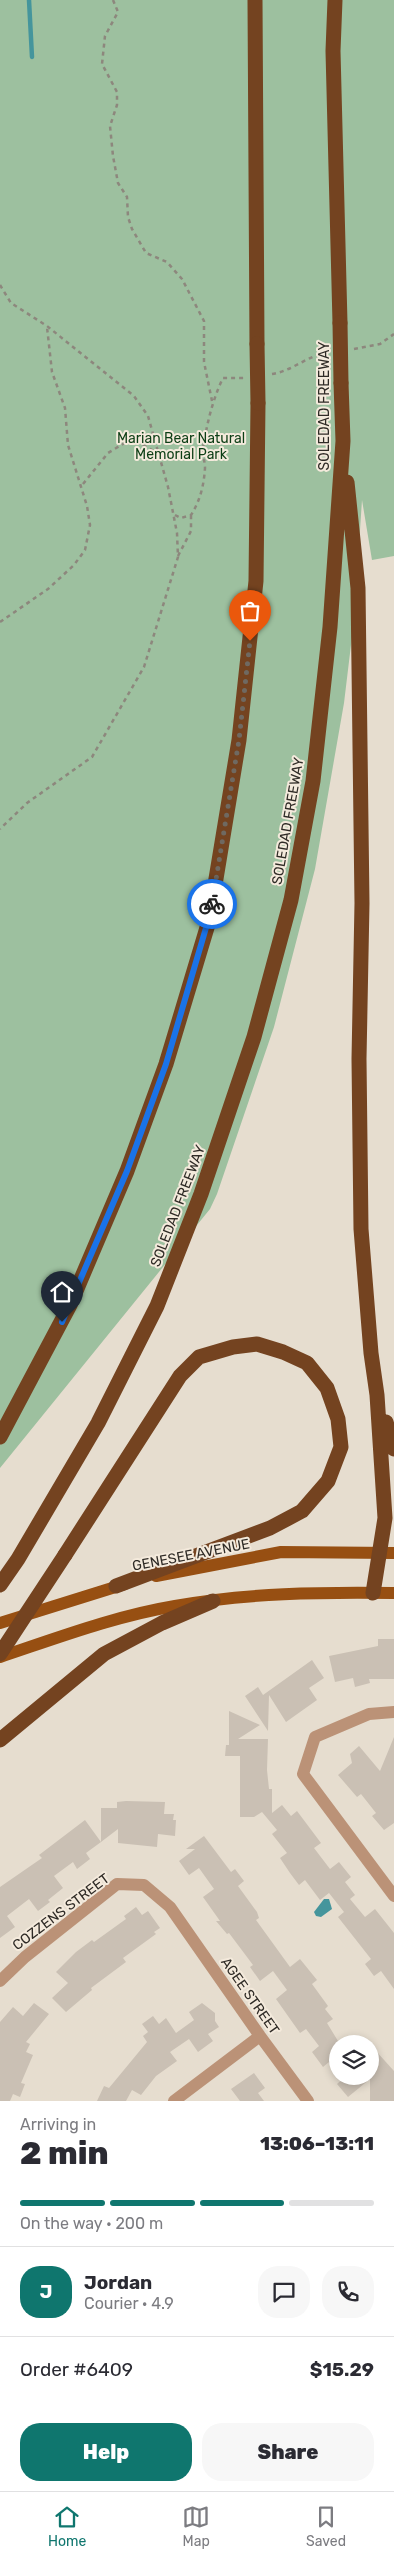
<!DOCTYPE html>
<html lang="en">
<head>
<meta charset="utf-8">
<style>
	:root { --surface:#fff; --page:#f7f7f7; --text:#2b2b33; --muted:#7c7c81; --line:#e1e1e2; --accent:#0f766e }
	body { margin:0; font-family:Rubik,sans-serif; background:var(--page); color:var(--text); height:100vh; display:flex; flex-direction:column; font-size:19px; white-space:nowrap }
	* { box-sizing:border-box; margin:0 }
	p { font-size:16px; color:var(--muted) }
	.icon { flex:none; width:28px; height:28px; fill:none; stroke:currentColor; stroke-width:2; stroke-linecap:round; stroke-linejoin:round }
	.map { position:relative; height:2101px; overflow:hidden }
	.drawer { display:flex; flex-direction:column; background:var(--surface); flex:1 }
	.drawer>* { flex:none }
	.tools { position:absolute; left:329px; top:2035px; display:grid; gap:10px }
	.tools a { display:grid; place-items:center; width:50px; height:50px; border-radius:50%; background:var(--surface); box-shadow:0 2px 8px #0003; font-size:25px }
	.pin { position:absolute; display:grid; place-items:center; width:42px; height:42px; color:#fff; margin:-51px -21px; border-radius:50% 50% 50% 0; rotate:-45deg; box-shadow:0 0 5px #0007 }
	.pin .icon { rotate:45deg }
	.courier { position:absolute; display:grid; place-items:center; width:50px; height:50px; margin:-25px; border:4px solid #1a73e8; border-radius:50%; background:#fff; color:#222; box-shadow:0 1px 6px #0007 }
	.head em { font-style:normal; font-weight:800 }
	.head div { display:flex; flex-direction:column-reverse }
	.head { display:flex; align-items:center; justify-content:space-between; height:85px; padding:0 20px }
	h1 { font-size:32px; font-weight:800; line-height:38px }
	.bar { display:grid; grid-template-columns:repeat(4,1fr); gap:8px 5px; align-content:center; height:60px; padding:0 20px }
	.bar i { height:6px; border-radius:4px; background:var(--line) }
	.bar .active { background:var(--accent) }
	.bar p { grid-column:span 4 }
	.line { display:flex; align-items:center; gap:12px; padding:0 20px; border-top:1px solid var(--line) }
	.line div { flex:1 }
	.round { display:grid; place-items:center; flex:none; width:52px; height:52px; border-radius:20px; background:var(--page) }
	.cta { display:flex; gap:10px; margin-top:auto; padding:10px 20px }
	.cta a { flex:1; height:58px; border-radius:20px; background:var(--accent); color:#fff; font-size:20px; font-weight:800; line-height:58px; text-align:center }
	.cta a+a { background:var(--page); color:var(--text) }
	.menu { display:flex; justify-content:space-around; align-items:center; height:70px; border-top:1px solid var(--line); background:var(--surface); font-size:14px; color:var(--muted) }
	.menu a { display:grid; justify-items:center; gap:2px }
	.menu .active { color:var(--accent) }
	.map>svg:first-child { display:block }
	.green { fill:#9dc09f }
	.water { fill:#45959c }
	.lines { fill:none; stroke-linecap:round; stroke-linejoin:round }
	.stream { stroke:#45959c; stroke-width:4.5 }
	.building { fill:#cac0b4 }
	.path { stroke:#8d877d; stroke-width:2.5; stroke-dasharray:4 4; stroke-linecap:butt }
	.minor { stroke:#bb9277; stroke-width:12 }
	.major { stroke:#974f12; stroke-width:12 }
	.highway { stroke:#744320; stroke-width:15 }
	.highway-bridge { stroke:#744320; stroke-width:15 }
	.done { stroke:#6f6961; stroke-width:5; stroke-dasharray:0 9 }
	.route { stroke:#1a73e8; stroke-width:6 }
	.labels { text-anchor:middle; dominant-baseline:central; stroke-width:4; stroke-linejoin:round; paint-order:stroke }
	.street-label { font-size:14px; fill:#2f2b26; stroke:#f4eadc }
	.park-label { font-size:14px; fill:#0c3e15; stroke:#f4eadc }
</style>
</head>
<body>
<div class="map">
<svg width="394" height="2101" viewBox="0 0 394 2101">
	<rect width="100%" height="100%" fill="#e6ddcf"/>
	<path class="green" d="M0,0H394V556L372,560L362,500L354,620L344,703L315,869L274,1027L217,1194L210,1209L0,1468Z"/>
	<path class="water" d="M324,1899H329L332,1909L321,1917L316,1916L314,1912Z"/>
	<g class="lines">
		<path class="stream" d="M29,0L32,57"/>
	</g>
	<path class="building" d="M378,1639H394V1679H369L370,1683L355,1687L353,1678L335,1682L329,1656L378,1646Z
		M312,1660L324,1678L309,1688L317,1700L286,1722L269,1695L268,1731L245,1696L258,1687L263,1695Z
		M229,1711L260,1725L238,1739H268L267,1770L269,1789H272V1813L282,1805L291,1816L297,1811L321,1843L314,1848L330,1869L339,1862L351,1877L345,1882L355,1895L350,1899L365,1917L375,1909L394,1933V1989L381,1971L374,1976L365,1964L371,1959L338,1917L344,1912L329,1893L320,1900L305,1880L299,1885L290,1873L280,1858L287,1853L272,1834L277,1830L262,1812L254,1817H240V1756H225L226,1745H229Z
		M394,1737V1823L384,1830L372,1816L376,1813L361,1794L357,1797L338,1775L352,1763L350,1754L359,1746L380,1771Z
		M126,1801L165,1802L164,1814H174L173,1820H176L175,1836L158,1834L157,1847L118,1843V1829L101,1842V1808H117V1802Z
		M85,1820L101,1842L86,1853L90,1859L77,1869L73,1862L54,1876L63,1888L48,1900L50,1902L38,1911L29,1899L7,1916L15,1927L0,1938V1887L42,1858L39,1855Z
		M204,1836L231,1872L235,1869L244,1881L238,1886L257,1912L259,1918L256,1920L290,1967L300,1959L317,1980L312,1984L328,2006L325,2009L333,2019L327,2023L338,2041V2075L329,2062L323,2067L312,2052L319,2046L306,2029L300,2033L276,1999L287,1990L273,1971L260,1981L250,1967L253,1965L229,1933L227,1934L216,1921H220L203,1897L214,1889L199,1868L189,1875L179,1861L195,1849H186Z
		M136,1907L142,1915L148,1911L160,1928L154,1932L156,1934L123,1958L126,1962L91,1988L92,1990L66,2012L52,1998L68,1983L56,1972L76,1952L92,1940L94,1942L126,1919L124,1916Z
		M34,2003L49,2014L26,2042L30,2044L26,2052L33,2055L21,2083L25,2084L20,2097L13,2094L10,2101H0V2022L13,2007L23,2016Z
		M202,2003L215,2013V2021L219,2027L208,2034L213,2041L198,2052L189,2039L170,2052L177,2061L156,2076L141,2095L132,2090L126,2101H97L104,2086L109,2088L147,2042L143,2036L148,2032L142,2024L153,2016L159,2024L166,2018L176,2033L194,2020L189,2012Z
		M376,2051L394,2071V2101H370V2079L348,2097L337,2084L346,2076H370V2057Z
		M254,2073L265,2088L258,2093L264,2101H240L231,2089Z"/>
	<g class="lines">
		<path class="path" d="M113,0L118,12L105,36L102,64L117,92V105L110,126L113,156L118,183L127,197L128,217L132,229L146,253L167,262L182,279L204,321V362L212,401
			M0,285L11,303L47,326L134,396L148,416L168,487L177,533L178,557L144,667L92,757L27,803L0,829
			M354,349L380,344L394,334
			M272,374C292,371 307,356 326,353
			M83,484L108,453L131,439L156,452
			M175,515L181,518L191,515C200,501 204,485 205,468C205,461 202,455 203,448C207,424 212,401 223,378H244
			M178,556L191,531V515
			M0,622L48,589L74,565L85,550L90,525L87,506L68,445L65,408L52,372L47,327"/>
		<path class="minor" d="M394,1712L369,1714L315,1737L303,1774L394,1896
			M0,1981L25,1957L117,1884L144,1885L170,1907L260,2036L308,2101
			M174,2101L260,2036"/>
		<path class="major" d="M156,1576L281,1552L394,1553
			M0,1623L125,1584
			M0,1657C57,1638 115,1616 175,1606C246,1593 321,1592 394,1593"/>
		<path class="highway" d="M255,0L257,344
			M335,0L333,51L340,323
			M347,482L358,588L362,903L359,1059L361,1229L371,1353L377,1395L385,1518L373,1593
			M386,1422L394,1449
			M0,1437L70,1305L127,1171L166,1064L209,921L239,740L256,581L258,403
			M65,1555L180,1376L199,1357L233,1347L257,1344L283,1352L307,1363L327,1388L338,1419L341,1447L328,1481L302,1511L270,1528L116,1586
			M0,1585L18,1559L98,1423L157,1306L201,1194L254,1037L291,900L313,781L330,627L343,441L341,383
			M0,1740L104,1654L162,1623L213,1601"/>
		<path class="highway-bridge" d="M340,323L341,383
			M257,344L258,403
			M0,1654L65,1555"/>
	</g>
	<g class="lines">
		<path class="done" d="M212,904L239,740L250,641"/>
		<path class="route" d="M62,1322L127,1171L166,1064L208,921L212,904"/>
	</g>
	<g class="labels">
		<g class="street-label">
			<text transform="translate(324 406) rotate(-90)">SOLEDAD FREEWAY</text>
			<text transform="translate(288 821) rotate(-80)">SOLEDAD FREEWAY</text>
			<text transform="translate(178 1206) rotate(-69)">SOLEDAD FREEWAY</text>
			<text transform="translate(191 1555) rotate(-11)">GENESEE AVENUE</text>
			<text transform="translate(61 1912) rotate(-37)">COZZENS STREET</text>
			<text transform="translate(250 1996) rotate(55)">AGEE STREET</text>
		</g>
		<g class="park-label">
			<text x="181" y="438">Marian Bear Natural<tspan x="181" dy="16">Memorial Park</tspan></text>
		</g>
	</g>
</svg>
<div class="tools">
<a><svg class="icon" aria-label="layers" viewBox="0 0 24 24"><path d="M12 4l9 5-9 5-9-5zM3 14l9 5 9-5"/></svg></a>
</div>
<div class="pin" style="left:250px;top:641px;background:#ea580c"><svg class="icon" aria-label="bag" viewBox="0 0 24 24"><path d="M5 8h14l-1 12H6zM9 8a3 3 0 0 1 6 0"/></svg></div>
<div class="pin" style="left:62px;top:1322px;background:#1f2937"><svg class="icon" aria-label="home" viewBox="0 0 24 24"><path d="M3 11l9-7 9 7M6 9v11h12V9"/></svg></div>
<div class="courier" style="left:212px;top:904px"><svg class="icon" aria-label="bike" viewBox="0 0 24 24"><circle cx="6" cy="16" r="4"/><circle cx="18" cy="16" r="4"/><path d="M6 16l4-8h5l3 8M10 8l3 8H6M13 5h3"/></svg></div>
</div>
<section class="drawer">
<div class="head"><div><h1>2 min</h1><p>Arriving in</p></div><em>13:06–13:11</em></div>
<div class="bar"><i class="active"></i><i class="active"></i><i class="active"></i><i></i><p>On the way · 200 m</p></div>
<div class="line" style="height:90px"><b class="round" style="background:var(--accent);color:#fff">J</b><div><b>Jordan</b><p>Courier · 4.9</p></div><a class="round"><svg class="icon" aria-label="chat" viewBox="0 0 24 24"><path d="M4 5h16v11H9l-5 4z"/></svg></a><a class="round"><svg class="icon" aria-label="phone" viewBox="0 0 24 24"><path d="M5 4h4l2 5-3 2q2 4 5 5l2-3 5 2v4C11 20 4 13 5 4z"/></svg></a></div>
<div class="line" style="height:65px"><div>Order #6409</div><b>$15.29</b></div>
<div class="cta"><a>Help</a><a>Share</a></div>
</section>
<nav class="menu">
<a class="active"><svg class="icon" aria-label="home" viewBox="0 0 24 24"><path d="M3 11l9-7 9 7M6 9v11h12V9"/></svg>Home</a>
<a><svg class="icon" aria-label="map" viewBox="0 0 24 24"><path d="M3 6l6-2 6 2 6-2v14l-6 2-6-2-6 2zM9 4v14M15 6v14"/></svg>Map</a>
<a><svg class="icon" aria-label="saved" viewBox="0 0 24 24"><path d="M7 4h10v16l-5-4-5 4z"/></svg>Saved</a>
</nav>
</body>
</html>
